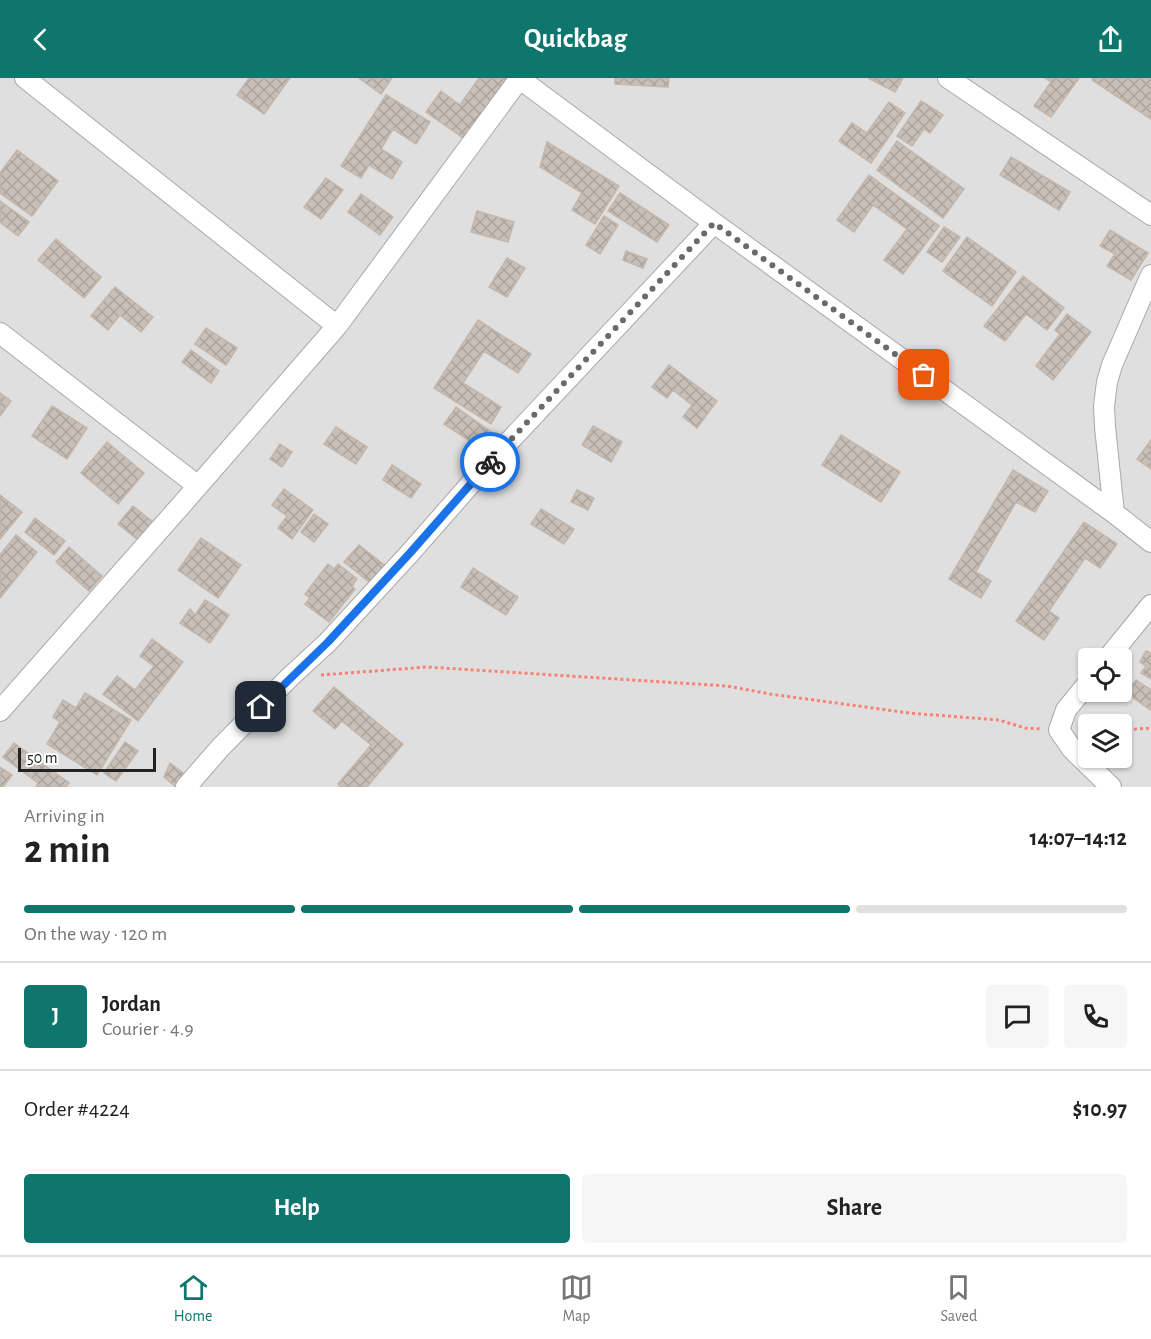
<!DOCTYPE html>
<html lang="en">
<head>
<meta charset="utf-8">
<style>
	:root { --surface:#fff; --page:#f6f6f6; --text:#222; --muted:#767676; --line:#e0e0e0; --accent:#0f766e }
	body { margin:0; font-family:"Alegreya Sans",sans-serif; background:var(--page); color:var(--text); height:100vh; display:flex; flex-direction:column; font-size:22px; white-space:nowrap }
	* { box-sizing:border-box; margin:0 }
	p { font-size:20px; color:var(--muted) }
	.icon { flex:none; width:33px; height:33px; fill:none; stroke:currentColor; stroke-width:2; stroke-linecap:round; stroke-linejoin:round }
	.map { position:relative; height:709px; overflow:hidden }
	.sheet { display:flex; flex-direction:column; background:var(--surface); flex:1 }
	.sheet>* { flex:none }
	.buttons { position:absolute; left:1078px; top:570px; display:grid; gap:12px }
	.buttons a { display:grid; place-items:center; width:54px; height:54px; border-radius:6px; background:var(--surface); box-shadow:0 2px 4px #0004; font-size:30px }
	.scale { position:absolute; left:18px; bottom:15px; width:138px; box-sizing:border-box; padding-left:6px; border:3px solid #222; border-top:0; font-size:16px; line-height:21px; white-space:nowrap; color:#222; -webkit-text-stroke:4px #fff; paint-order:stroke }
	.pin { position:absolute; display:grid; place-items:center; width:51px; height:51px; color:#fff; margin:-26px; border-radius:12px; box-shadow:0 3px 9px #0006 }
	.courier { position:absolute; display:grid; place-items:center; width:60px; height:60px; margin:-30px; border:4px solid #1a73e8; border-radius:50%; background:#fff; color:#222; box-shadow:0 2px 8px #0007 }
	.headline em { font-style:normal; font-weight:600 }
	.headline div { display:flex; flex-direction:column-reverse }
	.headline { display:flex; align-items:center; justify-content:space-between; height:102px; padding:0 24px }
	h1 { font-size:39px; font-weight:600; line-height:45px }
	.bar { display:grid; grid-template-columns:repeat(4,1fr); gap:9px 6px; align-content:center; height:72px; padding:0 24px }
	.bar i { height:8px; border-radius:4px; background:var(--line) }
	.bar .selected { background:var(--accent) }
	.bar p { grid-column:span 4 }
	.line { display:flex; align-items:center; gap:15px; padding:0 24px; border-top:2px solid var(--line) }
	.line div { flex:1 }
	.round { display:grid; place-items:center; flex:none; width:63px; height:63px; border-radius:6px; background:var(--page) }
	.action { display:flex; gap:12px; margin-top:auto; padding:12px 24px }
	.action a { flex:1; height:69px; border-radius:6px; background:var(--accent); color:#fff; font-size:24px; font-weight:600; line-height:69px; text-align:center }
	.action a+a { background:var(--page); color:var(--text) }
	header { display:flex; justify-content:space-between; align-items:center; height:78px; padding:0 24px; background:var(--accent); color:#fff; font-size:27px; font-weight:600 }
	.tabs { display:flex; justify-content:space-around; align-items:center; height:84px; border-top:2px solid var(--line); background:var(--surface); font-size:16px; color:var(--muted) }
	.tabs a { display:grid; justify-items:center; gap:3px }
	.tabs .selected { color:var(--accent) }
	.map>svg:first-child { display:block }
	.residential { fill:#e0dfdf; fill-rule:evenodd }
	.building { fill:url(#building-cross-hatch); stroke:#c4b6ab; stroke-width:1.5 }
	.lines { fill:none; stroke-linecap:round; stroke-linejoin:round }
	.street-casing { stroke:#a9a9a9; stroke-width:22 }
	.path { stroke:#fa8072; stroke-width:3; stroke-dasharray:3 3; stroke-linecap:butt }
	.street { stroke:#fff; stroke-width:20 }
	.done { stroke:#6b6a68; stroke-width:6; stroke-dasharray:0 10.8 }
	.route { stroke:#1a73e8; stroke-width:8 }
</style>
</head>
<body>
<header><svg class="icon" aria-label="back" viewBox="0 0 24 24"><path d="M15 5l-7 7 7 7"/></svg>Quickbag<svg class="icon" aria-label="share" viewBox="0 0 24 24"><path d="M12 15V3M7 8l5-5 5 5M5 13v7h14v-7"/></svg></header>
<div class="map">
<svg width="1151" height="709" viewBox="0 0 1151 709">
	<defs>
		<pattern id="building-cross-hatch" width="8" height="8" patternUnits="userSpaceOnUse" patternTransform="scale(1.5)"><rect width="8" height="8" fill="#c7bfb8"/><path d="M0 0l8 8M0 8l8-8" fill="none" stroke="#aba49e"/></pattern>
	</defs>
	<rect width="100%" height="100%" fill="#f2efe9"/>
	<path class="residential" d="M0,0H1151V709H0ZM1089,580H1122V614H1089ZM1089,646H1122V680H1089Z"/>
	<path class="building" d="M249,0H290L264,36L237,17Z
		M359,0H392L381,16Z
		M479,0H510L466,62L426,34L441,13L460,27Z
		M615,0H669L668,9L615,6Z
		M868,0H903L895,14Z
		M1045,0H1079L1051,39L1034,28L1051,4Z
		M1093,0H1151V41L1092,2Z
		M386,17L430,44L416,66L393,51L381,71L402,84L392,101L369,87L361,100L341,88Z
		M921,23L943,37L930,55L924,51L912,68L897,58Z
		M889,24L905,35L871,85L839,63L852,45L867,55Z
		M897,63L964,111L943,140L877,92Z
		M547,64L619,108L595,146L572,132L582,115L540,89Z
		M17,72L58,103L32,138L0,115V95Z
		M1011,79L1070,114L1059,132L1000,97Z
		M869,97L939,148L903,196L884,182L907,151L873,127L854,154L837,142Z
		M326,100L343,112L321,141L304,129Z
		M620,115L669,147L657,164L608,133Z
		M361,116L393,139L380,157L348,134Z
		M0,123L29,144L18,158L0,144Z
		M477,133L514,144L508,164L471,154Z
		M604,138L618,147L600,176L586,167Z
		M944,149L960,159L942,184L927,174Z
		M1110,152L1148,175L1131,202L1107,188L1115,176L1100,168Z
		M967,159L1016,194L992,228L943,193Z
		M56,161L101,199L84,220L38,182Z
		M626,173L647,181L643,190L623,182Z
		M507,180L525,190L507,219L489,209Z
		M1023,198L1064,230L1047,252L1026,236L1005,263L984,248Z
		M115,209L153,239L141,254L120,237L108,252L91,238Z
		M1067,236L1091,254L1053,302L1036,288L1060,256L1055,252Z
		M478,242L531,276L518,295L484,273L463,305L501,329L491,346L434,310Z
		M206,250L237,270L226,287L195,266Z
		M191,272L219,293L211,305L182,284Z
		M669,287L717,323L697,350L683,339L692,327L673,312L667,320L652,309Z
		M0,315L11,323L0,338Z
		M52,328L87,350L67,381L32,358Z
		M456,329L494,356L477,379L465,370L470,363L444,346Z
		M593,348L622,364L611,384L582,367Z
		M336,349L367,369L356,386L324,366Z
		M841,357L900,394L881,424L822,387Z
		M1151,362V391L1137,381Z
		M107,364L144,395L118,426L81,395Z
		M280,366L292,374L282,389L270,381Z
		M392,387L421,406L411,420L383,402Z
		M1013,392L1048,413L1035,434L1016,424L976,494L991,503L981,520L949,501Z
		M284,411L313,432L292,461L278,450L287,438L272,427Z
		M577,412L594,420L588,432L571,424Z
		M0,417L22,434L0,461Z
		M133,428L153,444L138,462L118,446Z
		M541,431L574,451L564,466L531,446Z
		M314,436L328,446L314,464L301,454Z
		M35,440L65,463L54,477L25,454Z
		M1084,444L1117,466L1100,490L1085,480L1049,533L1059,540L1044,562L1016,543Z
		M16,457L37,474L0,520V477Z
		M201,460L241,487L218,520L178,492Z
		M359,467L388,490L374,508L344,484Z
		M69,469L102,498L89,513L56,484Z
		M328,486L334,491L338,486L357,501L352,508L355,511L329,544L305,526L310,520L305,516Z
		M473,490L518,519L506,537L461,509Z
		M205,522L229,537L210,565L180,545L190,531L195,537Z
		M152,561L183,584L138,643L103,616L117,598L135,612L154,588L140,578Z
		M1146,573L1151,575V601L1141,595L1146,588L1140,584Z
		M1136,602L1151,612V632L1126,615Z
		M334,609L403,666L367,709H341L338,706L371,667L342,643L335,651L313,633Z
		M85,615L131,642L97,697L47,666L60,644L53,639L63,622L76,630Z
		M125,664L138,673L116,703L104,695Z
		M14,665L69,705L66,709H36L38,705L3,679Z
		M170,685L187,698L179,709H176L164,699Z
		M0,689L12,697L3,709H0Z"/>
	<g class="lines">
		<g class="street-casing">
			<path id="street" d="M25,0L337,248
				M948,0L1151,137
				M520,1L714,145L1114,435L1151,464
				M0,255L198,408
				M1114,435L1105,349L1104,328L1107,304L1112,287L1151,197
				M1108,580L1151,527
				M1089,604L1066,632L1059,652L1072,671L1111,709
				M0,633L198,408L337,248L520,0
				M186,709L220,670L290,599L328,564L410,475L489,385L714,145"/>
		</g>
		<path class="path" d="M321,597L427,589L727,608L770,616L909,635L999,642L1025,650L1042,651
			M1122,652L1151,650"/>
		<use href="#street" class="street"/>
	</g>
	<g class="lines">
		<path class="done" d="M490,384L714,145L924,297"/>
		<path class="route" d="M261,629L328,564L410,475L490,384"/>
	</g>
</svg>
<div class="buttons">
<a><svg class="icon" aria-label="locate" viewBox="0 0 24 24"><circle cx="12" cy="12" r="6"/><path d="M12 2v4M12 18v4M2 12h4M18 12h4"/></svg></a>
<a><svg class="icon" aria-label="layers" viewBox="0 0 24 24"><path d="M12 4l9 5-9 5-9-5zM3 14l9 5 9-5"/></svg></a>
</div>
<div class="scale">50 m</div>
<div class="pin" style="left:924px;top:297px;background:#ea580c"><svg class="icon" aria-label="bag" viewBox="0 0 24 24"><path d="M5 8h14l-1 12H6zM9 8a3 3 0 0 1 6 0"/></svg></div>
<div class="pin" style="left:261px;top:629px;background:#1f2937"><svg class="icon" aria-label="home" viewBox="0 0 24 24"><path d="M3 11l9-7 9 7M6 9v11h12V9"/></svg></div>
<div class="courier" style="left:490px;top:384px"><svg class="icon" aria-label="bike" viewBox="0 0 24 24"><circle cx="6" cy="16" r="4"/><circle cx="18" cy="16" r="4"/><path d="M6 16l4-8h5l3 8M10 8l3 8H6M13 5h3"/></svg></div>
</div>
<section class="sheet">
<div class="headline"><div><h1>2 min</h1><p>Arriving in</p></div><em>14:07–14:12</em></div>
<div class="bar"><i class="selected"></i><i class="selected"></i><i class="selected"></i><i></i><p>On the way · 120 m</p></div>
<div class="line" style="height:108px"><b class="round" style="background:var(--accent);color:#fff">J</b><div><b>Jordan</b><p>Courier · 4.9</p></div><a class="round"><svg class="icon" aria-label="chat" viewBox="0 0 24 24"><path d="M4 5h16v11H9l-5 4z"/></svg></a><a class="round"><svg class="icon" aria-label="phone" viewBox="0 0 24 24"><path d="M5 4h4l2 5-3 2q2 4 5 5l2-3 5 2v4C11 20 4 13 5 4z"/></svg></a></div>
<div class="line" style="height:78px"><div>Order #4224</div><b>$10.97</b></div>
<div class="action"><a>Help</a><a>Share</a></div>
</section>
<nav class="tabs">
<a class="selected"><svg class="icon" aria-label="home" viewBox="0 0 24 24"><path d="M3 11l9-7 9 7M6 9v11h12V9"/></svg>Home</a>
<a><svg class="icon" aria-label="map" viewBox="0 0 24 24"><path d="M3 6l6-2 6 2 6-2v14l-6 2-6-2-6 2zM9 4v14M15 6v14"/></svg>Map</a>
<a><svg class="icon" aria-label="saved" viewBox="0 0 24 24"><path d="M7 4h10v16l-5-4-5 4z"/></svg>Saved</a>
</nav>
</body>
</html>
